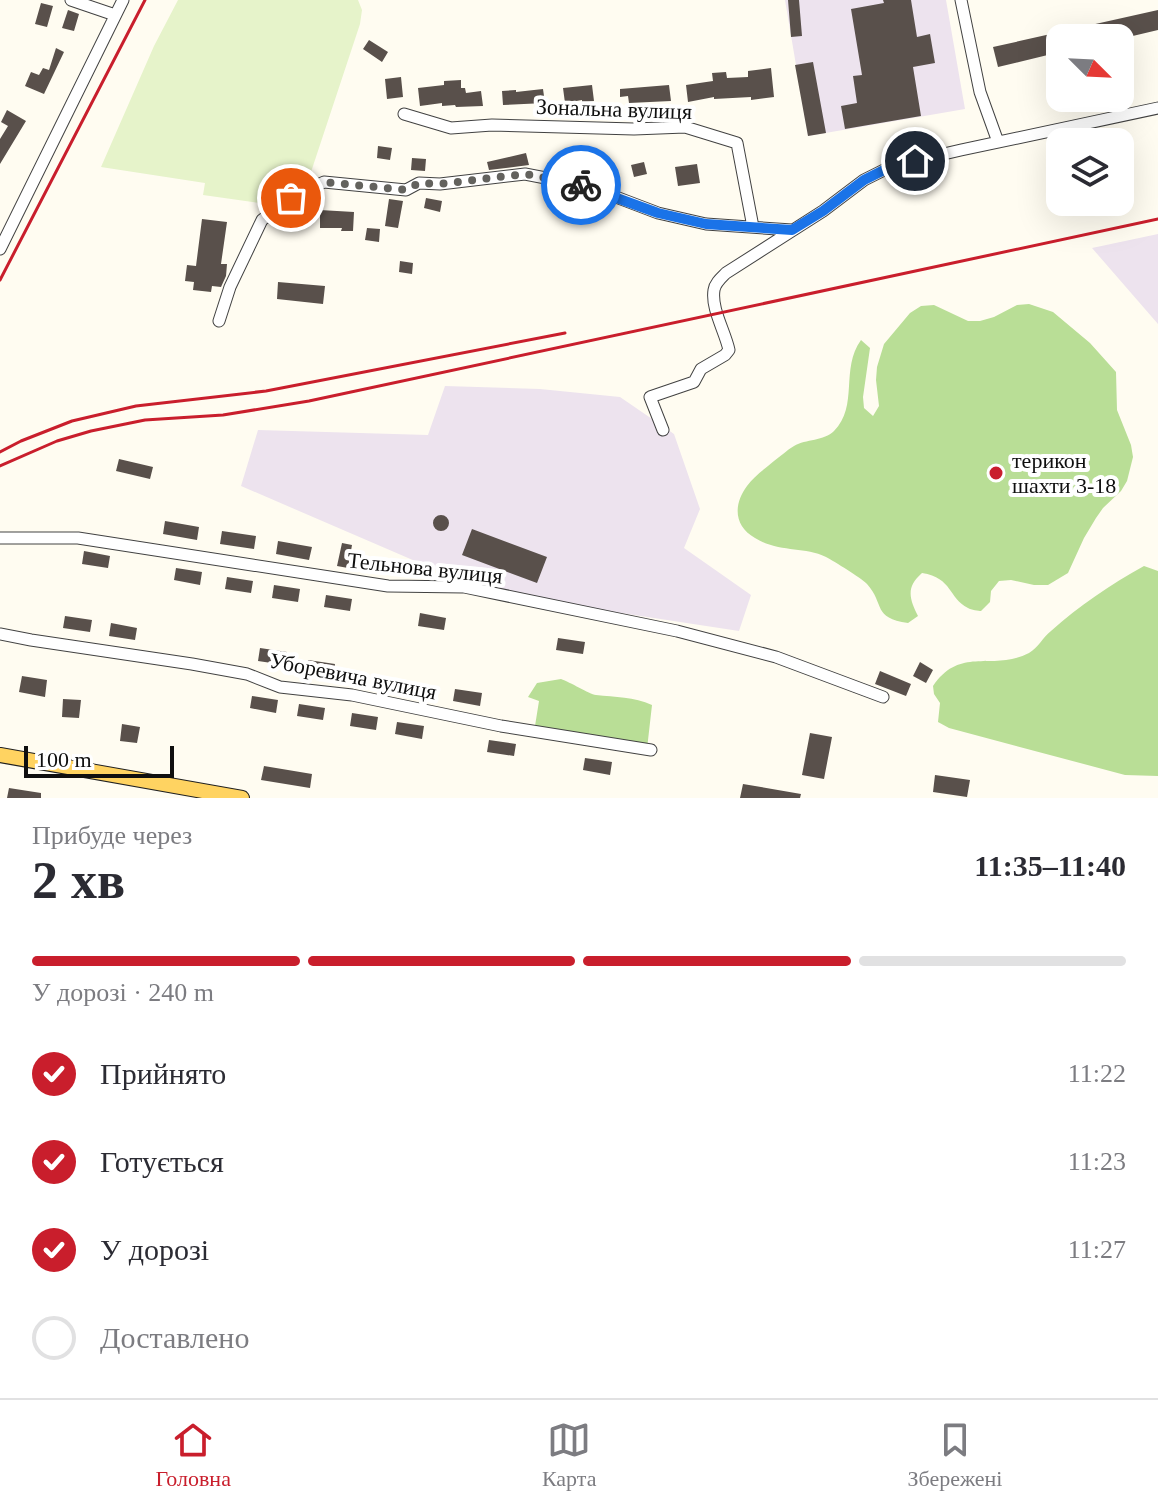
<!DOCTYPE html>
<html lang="uk">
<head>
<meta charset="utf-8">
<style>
	:root { --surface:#fff; --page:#f7f7f7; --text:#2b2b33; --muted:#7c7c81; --line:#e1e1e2; --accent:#c91e2c }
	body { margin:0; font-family:"Times New Roman",serif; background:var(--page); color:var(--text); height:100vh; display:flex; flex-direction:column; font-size:30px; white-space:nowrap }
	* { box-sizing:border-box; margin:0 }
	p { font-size:26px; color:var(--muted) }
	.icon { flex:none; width:44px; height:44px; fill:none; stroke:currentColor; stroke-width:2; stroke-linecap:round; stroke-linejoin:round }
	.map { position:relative; height:798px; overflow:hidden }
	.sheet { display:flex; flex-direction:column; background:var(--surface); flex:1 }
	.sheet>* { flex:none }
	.needle { width:52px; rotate:114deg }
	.fabs { position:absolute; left:1046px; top:24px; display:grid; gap:16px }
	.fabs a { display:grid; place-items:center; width:88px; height:88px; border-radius:16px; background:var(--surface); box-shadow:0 8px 32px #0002; font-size:40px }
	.scale { position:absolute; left:24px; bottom:20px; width:150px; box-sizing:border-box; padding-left:8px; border:4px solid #0f0f0f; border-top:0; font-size:22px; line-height:28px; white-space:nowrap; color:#0f0f0f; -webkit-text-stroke:6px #fff; paint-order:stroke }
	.pin { position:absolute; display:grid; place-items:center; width:68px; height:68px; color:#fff; margin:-34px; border:4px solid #fff; border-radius:50%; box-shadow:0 2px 8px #0007 }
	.courier { position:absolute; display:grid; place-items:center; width:80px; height:80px; margin:-40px; border:6px solid #1a73e8; border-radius:50%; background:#fff; color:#222; box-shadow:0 2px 10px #0007 }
	.overview em { font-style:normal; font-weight:700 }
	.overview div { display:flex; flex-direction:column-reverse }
	.overview { display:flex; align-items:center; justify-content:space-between; height:136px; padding:0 32px }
	h1 { font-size:52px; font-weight:700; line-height:60px }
	.bar { display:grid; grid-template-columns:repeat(4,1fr); gap:12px 8px; align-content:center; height:96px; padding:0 32px }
	.bar i { height:10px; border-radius:6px; background:var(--line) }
	.bar .active { background:var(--accent) }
	.bar p { grid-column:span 4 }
	ol { padding:0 32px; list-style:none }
	li { display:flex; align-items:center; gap:24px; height:88px }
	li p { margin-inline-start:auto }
	li .icon { padding:8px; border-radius:50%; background:var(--accent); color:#fff; stroke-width:4 }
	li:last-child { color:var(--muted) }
	li i { width:44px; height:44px; border:4px solid var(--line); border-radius:50% }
	.tab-bar { display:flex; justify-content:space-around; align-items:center; height:112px; border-top:2px solid var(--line); background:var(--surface); font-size:22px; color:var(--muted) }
	.tab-bar a { display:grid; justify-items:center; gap:4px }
	.tab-bar .active { color:var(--accent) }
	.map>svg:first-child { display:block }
	.industrial { fill:#ede3ee }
	.forest { fill:#b9de96 }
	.pitch { fill:#e6f3ca }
	.building { fill:#59504b }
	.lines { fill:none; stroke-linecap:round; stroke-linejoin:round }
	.minor-casing { stroke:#424242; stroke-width:13 }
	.major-casing { stroke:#202020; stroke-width:16 }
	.minor { stroke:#fff; stroke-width:11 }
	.major { stroke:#ffd361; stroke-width:14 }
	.rail { stroke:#c91e2c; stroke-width:3 }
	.done { stroke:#63625e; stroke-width:8; stroke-dasharray:0 14.4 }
	.route { stroke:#1a73e8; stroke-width:10 }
	.poi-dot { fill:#c91e2c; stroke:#fff; stroke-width:3 }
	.labels { text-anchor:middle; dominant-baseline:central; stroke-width:8; stroke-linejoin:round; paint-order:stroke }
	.street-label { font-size:22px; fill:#0f0f0f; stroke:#fff }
	.poi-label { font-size:22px; fill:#0f0f0f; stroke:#fff; text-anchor:start }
</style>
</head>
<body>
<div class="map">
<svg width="1158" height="798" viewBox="0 0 1158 798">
	<rect width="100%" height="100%" fill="#fffcf1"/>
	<path class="industrial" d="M785,0H946L965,109L808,136Z
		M1158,234V324L1092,248Z
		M445,386L540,389L620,397L674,434L700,509L684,548L751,595L739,631L490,593L445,576L436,570L241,486L258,430L428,435Z"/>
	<path class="forest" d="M1029,304L1053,312L1090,343L1116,372L1117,410L1131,445L1133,457L1127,481L1121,491L1103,508L1096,518L1084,538L1068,573L1048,585H1034L1011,580L999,581L991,591L990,602L981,611C979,611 971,610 968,608C948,598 953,578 922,573C906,587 909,598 918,616L908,623C872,618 885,604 867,584C860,577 835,562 826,557C803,546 779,553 755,538C734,526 733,505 747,486C754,476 766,468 774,461C781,456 787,450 794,446C806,439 824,441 834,431C859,406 840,369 861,340L870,348L863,397L864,408L873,416L879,406L876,380L877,367L884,344L910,313L921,306L934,305L968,321H980L994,317L1017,305Z
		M1144,566L1158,571V776L1125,775L949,728L938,722L940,703L934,694L933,686C961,645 992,672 1029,653C1038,648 1043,637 1051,631C1079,606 1111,584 1144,566Z
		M561,679C570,682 589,694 596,695C615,697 634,697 652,705L647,749L535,726L539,701L528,697L537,683Z"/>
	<path class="pitch" d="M178,0H358L362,10L360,24L310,175L274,205L203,195L205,183L101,167L154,46Z"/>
	<path class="building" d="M788,0H799L802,36L791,37Z
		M883,0H911L917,37L930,34L935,63L913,67L921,116L845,129L841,106L857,103L853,76L862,75L851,9L884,3Z
		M41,3L53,6L47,27L35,24Z
		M68,10L79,14L74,31L62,28Z
		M1158,10V30L1120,39L1060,38V52L998,67L993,47Z
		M369,40L388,52L382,62L363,49Z
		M56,48L64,52L44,94L25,86L31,72L39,75L43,68L49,70Z
		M813,62L826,133L808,136L795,65Z
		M771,68L774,97L751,100V97L714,99V97L688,102L686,85L713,81L712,73L726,72L727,78L748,77V71Z
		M401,77L403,97L387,99L385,79Z
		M461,80V88H465L466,93L481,91L483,106L456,107L455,105L442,106V103L420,106L418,88L444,85V81Z
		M592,85L594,101L582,102V100L565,103L563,88Z
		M669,85L671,101L629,103L628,96L620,97V89Z
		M543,89L545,103L503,105L502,91L516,90V92Z
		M7,110L26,121L0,164V139L8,126L1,122Z
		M378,146L392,148L390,160L377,158Z
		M526,153L529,165L489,170L487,162Z
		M412,158L426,159L425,171L411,170Z
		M644,162L647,174L634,177L631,165Z
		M697,164L700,183L678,186L675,167Z
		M426,198L442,201L440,212L424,208Z
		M389,199L403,201L398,228L385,226Z
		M320,210L354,212L353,231H341L342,228H320Z
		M202,219L227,222L221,264H227L226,276L221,287L212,286L211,292L193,290L194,282L185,281L187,265L196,266Z
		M367,228L380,229L379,242L365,240Z
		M400,261L413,263L412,274L399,272Z
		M278,282L325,286L323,304L277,299Z
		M119,459L153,467L150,479L116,471Z
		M433 523a8 8 0 1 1 16 0a8 8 0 1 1-16 0Z
		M165,521L199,527L197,540L163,534Z
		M472,529L547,557L537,583L462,555Z
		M222,531L256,536L254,549L220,544Z
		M278,541L312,547L309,560L276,554Z
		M342,543L352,545L348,568L337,566Z
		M84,551L110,556L108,568L82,564Z
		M176,568L202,572L200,585L174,580Z
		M227,577L253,581L251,593L225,589Z
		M274,585L300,589L298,602L272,598Z
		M326,595L352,599L350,611L324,607Z
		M420,613L446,618L444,630L418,626Z
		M65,616L92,620L90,632L63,628Z
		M111,623L137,628L135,640L109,636Z
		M558,638L585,642L583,654L556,650Z
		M260,648L287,652L285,665L258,661Z
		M308,660L335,664L333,677L306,673Z
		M920,662L933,670L926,683L913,676Z
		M880,671L911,684L906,696L875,684Z
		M22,676L47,680L45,697L19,692Z
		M455,689L482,693L480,706L453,701Z
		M252,696L278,700L276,713L250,708Z
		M63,699L81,700L79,718L62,717Z
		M299,704L325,708L323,720L297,716Z
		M352,713L378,717L376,730L350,726Z
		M397,722L424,726L422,739L395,734Z
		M122,724L140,727L137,743L120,741Z
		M810,733L832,737L824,779L802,775Z
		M489,740L516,744L514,756L487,752Z
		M585,758L612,762L610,775L583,770Z
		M264,766L312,774L310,788L261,780Z
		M935,775L970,780L967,797L933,792Z
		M743,784L801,794L800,798H740Z
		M9,788L41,793V798H7Z"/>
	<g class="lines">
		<g class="minor-casing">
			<path id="minor" d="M71,0L115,15
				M961,0L980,92L998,142
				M404,114L451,128L492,125L634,129L685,127L737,143L753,227
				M0,249L123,0
				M219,321L230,287L262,220L291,198L324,182L406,190L419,183L440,184L525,174L587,186L658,213L706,224L792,230
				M663,430L650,397L694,382L701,369L725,355L729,350C725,331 711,309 714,290C715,283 721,278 726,273L823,211L864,180L892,166L961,150L1158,108
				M0,538H78L388,586L464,587L677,631L776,657L883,697
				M0,634L31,640L192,664L247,674L280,687L352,695L501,726L651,750"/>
		</g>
		<g class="major-casing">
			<path id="major" d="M0,755L242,798"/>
		</g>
		<use href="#minor" class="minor"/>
		<use href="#major" class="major"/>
		<path class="rail" d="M0,280L145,0
			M0,452L21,441L72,421L136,406L266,391L565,333
			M0,466L57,441L91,431L145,420L223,415L309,401L1158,219"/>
	</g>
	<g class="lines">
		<path class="done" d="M291,198L324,182L406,190L419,183L440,184L525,174L581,185"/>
		<path class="route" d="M581,185L658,213L706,224L792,230L823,211L864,180L892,166L915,161"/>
	</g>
	<circle class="poi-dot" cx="996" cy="473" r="8"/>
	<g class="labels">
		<g class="street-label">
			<text transform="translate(614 109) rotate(2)">Зональна вулиця</text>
			<text transform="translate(425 568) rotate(6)">Тельнова вулиця</text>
			<text transform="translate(353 676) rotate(11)">Уборевича вулиця</text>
		</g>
		<g class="poi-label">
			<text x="1012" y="460">терикон<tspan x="1012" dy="25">шахти 3-18</tspan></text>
		</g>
	</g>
</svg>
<div class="fabs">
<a><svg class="needle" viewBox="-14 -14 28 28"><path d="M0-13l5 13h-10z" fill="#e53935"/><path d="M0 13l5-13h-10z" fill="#7c7c81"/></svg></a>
<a><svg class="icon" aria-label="layers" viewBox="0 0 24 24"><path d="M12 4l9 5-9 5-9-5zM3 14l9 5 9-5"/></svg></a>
</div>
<div class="scale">100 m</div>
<div class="pin" style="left:291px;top:198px;background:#ea580c"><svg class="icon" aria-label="bag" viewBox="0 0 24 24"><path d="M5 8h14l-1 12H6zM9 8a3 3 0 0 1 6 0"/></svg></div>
<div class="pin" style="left:915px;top:161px;background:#1f2937"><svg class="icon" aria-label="home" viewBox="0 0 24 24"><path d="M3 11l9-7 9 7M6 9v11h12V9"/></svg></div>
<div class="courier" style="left:581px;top:185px"><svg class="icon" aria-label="bike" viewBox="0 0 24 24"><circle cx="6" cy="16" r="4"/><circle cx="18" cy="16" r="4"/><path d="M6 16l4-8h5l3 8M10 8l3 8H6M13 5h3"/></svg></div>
</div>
<section class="sheet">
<div class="overview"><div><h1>2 хв</h1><p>Прибуде через</p></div><em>11:35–11:40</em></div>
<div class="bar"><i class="active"></i><i class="active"></i><i class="active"></i><i></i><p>У дорозі · 240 m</p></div>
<ol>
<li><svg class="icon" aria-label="check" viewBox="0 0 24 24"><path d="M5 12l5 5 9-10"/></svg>Прийнято<p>11:22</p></li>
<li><svg class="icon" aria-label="check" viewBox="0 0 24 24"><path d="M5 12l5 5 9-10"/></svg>Готується<p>11:23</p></li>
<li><svg class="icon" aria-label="check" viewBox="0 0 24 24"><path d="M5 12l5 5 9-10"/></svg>У дорозі<p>11:27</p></li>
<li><i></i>Доставлено</li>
</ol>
</section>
<nav class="tab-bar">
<a class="active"><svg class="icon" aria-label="home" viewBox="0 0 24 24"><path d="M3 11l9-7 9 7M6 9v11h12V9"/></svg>Головна</a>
<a><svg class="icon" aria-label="map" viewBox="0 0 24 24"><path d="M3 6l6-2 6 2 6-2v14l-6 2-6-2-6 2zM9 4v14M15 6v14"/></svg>Карта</a>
<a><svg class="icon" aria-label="saved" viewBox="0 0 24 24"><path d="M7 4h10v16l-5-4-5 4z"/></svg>Збережені</a>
</nav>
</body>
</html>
